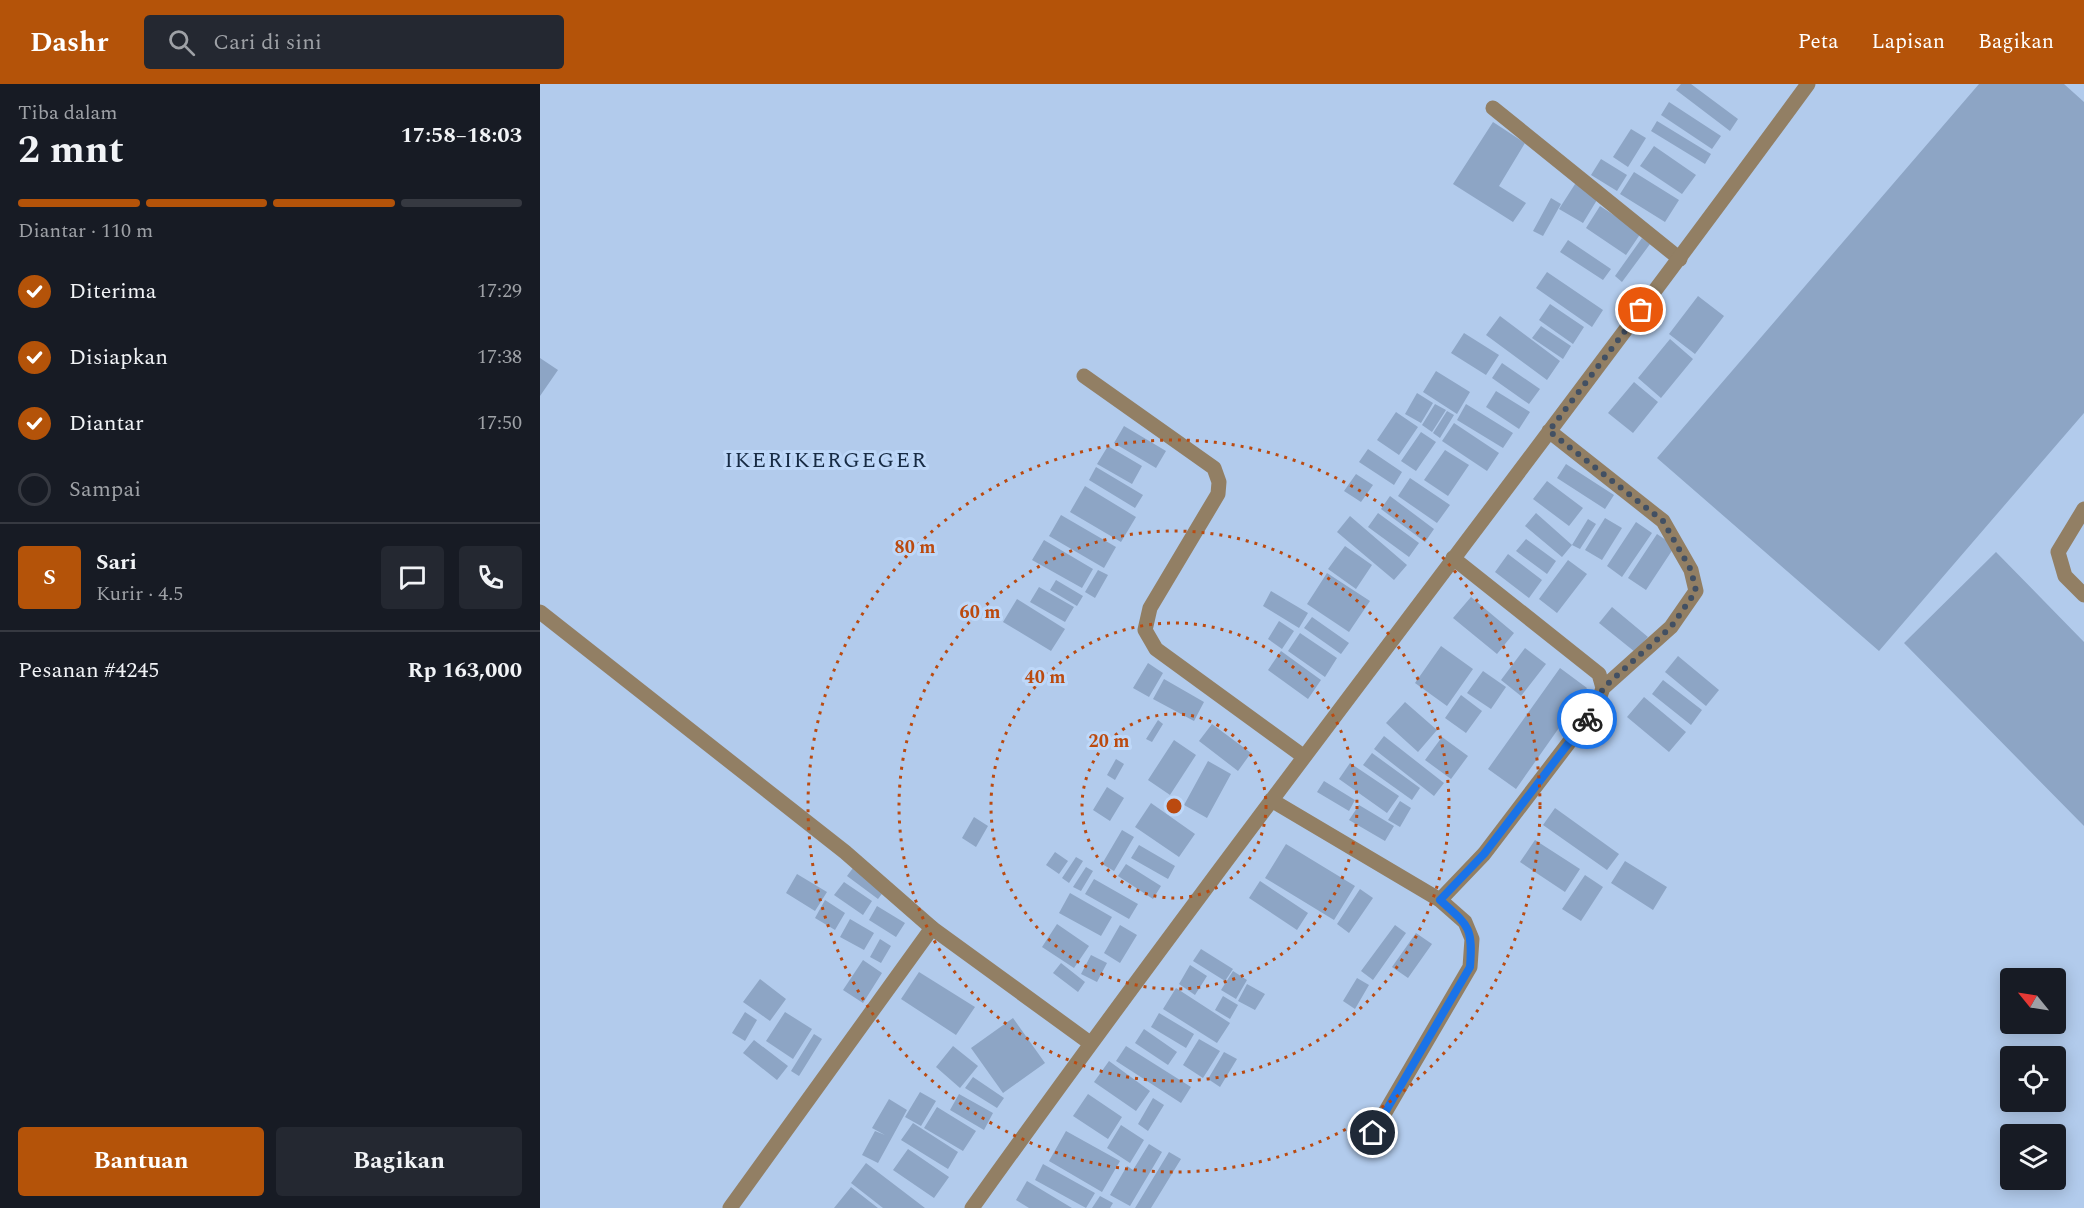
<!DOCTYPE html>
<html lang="id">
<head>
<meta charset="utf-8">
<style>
	:root { --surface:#171b24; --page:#242831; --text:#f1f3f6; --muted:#9ea1a6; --line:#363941; --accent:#b45309 }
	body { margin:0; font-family:Spectral,serif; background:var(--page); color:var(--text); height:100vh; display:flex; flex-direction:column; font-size:22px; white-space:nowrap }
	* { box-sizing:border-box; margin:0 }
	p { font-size:20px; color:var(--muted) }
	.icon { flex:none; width:33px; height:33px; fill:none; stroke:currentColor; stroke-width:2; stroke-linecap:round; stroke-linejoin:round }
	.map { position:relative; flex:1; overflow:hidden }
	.details { display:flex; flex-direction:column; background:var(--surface); width:540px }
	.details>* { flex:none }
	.needle { width:39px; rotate:300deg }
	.controls { position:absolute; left:1460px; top:884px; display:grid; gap:12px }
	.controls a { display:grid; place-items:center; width:66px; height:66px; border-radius:6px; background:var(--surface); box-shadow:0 3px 15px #0003; font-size:30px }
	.pin { position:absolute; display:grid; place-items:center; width:51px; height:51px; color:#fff; margin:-26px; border:3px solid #fff; border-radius:50%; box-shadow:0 2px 6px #0007 }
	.courier { position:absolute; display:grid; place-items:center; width:60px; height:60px; margin:-30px; border:4px solid #1a73e8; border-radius:50%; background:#fff; color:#222; box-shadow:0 2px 8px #0007 }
	.headline em { font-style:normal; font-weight:700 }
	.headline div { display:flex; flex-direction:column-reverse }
	.headline { display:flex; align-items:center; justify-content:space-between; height:102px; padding:0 18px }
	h1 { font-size:39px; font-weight:700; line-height:45px }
	.bar { display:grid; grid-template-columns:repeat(4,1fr); gap:9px 6px; align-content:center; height:72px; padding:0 18px }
	.bar i { height:8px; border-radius:4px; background:var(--line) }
	.bar .active { background:var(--accent) }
	.bar p { grid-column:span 4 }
	.line { display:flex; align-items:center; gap:15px; padding:0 18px; border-top:2px solid var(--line) }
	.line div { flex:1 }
	.round { display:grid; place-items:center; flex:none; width:63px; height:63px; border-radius:6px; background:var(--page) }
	ol { padding:0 18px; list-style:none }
	li { display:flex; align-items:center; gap:18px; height:66px }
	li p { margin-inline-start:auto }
	li .icon { padding:6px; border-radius:50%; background:var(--accent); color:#fff; stroke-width:4 }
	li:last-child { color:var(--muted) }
	li i { width:33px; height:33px; border:3px solid var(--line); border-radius:50% }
	.primary-button { display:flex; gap:12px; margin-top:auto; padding:12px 18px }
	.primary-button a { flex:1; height:69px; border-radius:6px; background:var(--accent); color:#fff; font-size:24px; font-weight:700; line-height:69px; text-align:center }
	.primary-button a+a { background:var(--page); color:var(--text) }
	header { display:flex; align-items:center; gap:36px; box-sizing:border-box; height:84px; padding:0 30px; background:var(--accent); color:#fff }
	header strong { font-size:28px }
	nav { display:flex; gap:33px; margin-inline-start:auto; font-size:21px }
	.search { width:420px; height:54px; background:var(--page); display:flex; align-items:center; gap:15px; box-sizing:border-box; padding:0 21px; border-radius:6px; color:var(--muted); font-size:22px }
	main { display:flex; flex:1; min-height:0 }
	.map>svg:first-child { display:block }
	.building { fill:#8da5c5 }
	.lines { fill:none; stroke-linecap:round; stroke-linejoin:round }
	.lane { stroke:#927f64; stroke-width:15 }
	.street { stroke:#927f64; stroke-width:15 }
	.done { stroke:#425063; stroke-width:6; stroke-dasharray:0 10.8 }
	.route { stroke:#1a73e8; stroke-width:8 }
	.ring { fill:none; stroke:#bb4a0f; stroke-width:3; stroke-dasharray:3 6 }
	.labels { text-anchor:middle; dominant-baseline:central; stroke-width:6; stroke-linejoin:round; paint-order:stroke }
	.quarter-label { font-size:22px; letter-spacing:1.5px; fill:#172b44; stroke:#bed8f9 }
	.centre { fill:#bb4a0f; stroke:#bed8f9; stroke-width:3 }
	.ring-label { font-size:18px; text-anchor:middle; font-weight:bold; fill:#bb4a0f; stroke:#bed8f9; stroke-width:6; stroke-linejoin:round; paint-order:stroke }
</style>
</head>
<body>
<header>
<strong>Dashr</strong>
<div class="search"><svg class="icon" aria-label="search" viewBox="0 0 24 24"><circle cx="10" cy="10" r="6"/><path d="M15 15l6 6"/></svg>Cari di sini</div>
<nav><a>Peta</a><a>Lapisan</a><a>Bagikan</a></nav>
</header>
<main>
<section class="details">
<div class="headline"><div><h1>2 mnt</h1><p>Tiba dalam</p></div><em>17:58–18:03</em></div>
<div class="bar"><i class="active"></i><i class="active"></i><i class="active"></i><i></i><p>Diantar · 110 m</p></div>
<ol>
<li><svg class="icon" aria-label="check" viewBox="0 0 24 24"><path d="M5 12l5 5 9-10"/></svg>Diterima<p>17:29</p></li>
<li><svg class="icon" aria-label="check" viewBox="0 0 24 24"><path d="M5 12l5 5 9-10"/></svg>Disiapkan<p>17:38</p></li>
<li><svg class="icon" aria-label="check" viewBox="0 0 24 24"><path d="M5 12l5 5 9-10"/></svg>Diantar<p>17:50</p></li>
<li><i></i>Sampai</li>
</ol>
<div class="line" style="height:108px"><b class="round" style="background:var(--accent);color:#fff">S</b><div><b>Sari</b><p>Kurir · 4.5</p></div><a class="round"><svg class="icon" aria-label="chat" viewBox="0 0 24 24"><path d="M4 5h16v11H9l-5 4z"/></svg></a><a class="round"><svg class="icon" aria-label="phone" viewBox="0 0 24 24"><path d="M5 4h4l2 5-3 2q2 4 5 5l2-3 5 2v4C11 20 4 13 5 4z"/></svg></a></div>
<div class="line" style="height:78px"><div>Pesanan #4245</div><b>Rp 163,000</b></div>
<div class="primary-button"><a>Bantuan</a><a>Bagikan</a></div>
</section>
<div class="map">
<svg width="1544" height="1124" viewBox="0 0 1544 1124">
	<rect width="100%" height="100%" fill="#b2cbec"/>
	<path class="building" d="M1141,0H1151L1198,35L1190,47L1136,6Z
		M1439,0H1524L1544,18V329L1339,567L1117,374Z
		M1129,18L1181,52L1172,65L1121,31Z
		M1117,37L1171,70L1165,80L1111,47Z
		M953,38L985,59L959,102L986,119L973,138L913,100Z
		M1091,45L1106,54L1088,83L1073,73Z
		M1114,62L1156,91L1142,110L1100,82Z
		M1061,75L1087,91L1077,107L1051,91Z
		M1094,88L1139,116L1125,138L1080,110Z
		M1037,97L1060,111L1043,139L1019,125Z
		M1011,114L1021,120L1003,152L993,147Z
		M1060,122L1101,149L1086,171L1046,144Z
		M1102,154L1110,160L1082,198L1075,192Z
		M1028,156L1071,185L1063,196L1020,168Z
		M1007,188L1063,226L1052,243L996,204Z
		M1158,212L1184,232L1155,270L1129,250Z
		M1010,220L1044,243L1033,260L999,236Z
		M960,232L1020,277L1007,296L946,251Z
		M1001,242L1031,262L1023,275L992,254Z
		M924,249L959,271L946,291L911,269Z
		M1130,255L1153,275L1121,314L1098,294Z
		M0,274L18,286L0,312Z
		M962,279L1000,305L989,320L952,294Z
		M896,287L930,308L917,330L883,308Z
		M1094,298L1118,318L1093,349L1068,329Z
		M956,307L990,328L979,345L946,323Z
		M877,309L893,319L881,339L865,330Z
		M895,320L906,326L892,348L882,341Z
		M926,320L973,349L963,364L917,336Z
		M907,327L914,331L900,354L893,349Z
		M856,328L878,343L859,371L837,356Z
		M914,339L959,369L947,387L902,357Z
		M584,342L626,367L616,384L574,359Z
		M881,348L896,358L876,387L861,377Z
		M568,362L602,382L592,400L557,380Z
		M828,365L862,388L854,401L819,378Z
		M905,366L929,381L908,412L884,396Z
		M1026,380L1074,411L1065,425L1017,394Z
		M556,383L603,411L595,424L549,396Z
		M816,390L833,401L821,418L804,407Z
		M870,394L910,421L897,439L858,412Z
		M1007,397L1043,424L1029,442L993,415Z
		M545,402L596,433L581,458L530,428Z
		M850,412L894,445L885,458L841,425Z
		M838,429L879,459L869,473L828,443Z
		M996,429L1032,461L1022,473L985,442Z
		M521,431L576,463L564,484L509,452Z
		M810,432L867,481L854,496L797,448Z
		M1065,434L1082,444L1062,476L1045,466Z
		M1048,435L1056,440L1040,465L1032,461Z
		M1096,438L1112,449L1082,493L1067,482Z
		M1117,450L1135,462L1106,506L1088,494Z
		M986,455L1016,477L1007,490L976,467Z
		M504,456L553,485L542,504L492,476Z
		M805,462L832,481L816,505L788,485Z
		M1456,468L1544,558V742L1364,559Z
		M968,470L1002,496L989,514L955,488Z
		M1028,476L1047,490L1017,529L999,515Z
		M558,486L568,491L555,514L545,508Z
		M787,489L830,517L809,548L767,520Z
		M516,496L543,512L537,522L510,506Z
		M499,503L534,523L525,538L490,518Z
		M731,507L768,529L759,544L723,522Z
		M931,513L974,549L957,570L913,534Z
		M477,515L525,545L511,567L463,538Z
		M1072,523L1108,553L1095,568L1059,539Z
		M772,533L809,559L801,570L764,544Z
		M739,537L754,547L742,565L728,555Z
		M760,549L797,574L785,593L748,567Z
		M901,562L933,585L907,622L875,599Z
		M985,564L1006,580L981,612L961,596Z
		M741,567L781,596L768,615L728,586Z
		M1138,572L1179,606L1166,622L1125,588Z
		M608,579L623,589L609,613L593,604Z
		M1020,584L1047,604L976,705L948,685Z
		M943,587L966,603L951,625L927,609Z
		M624,595L664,618L654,637L613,615Z
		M1123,596L1162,626L1151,641L1112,610Z
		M921,611L942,627L926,649L905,634Z
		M1104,613L1146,648L1129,668L1087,633Z
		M865,618L897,646L878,668L846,639Z
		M618,636L623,640L612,658L606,655Z
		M672,640L711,669L698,687L659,657Z
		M844,652L904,699L894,712L834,665Z
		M902,653L928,672L911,695L885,676Z
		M634,656L656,671L630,711L608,696Z
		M832,669L880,704L872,716L823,681Z
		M576,675L584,680L575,696L567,691Z
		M668,677L691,690L667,734L644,721Z
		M810,679L859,712L847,729L799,695Z
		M784,697L815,716L809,727L777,708Z
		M567,703L584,714L570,737L553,726Z
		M860,717L871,724L860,743L848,736Z
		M611,719L655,750L639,773L595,743Z
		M819,721L854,742L845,757L809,736Z
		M1015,724L1079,770L1067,786L1003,741Z
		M434,733L448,742L436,763L422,754Z
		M582,746L594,753L574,787L562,780Z
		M995,756L1040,785L1025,808L980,778Z
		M746,760L815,802L794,836L725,794Z
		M599,761L635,782L628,795L591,774Z
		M515,768L528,777L519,790L506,781Z
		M536,773L543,777L529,799L522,794Z
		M1085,777L1127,803L1113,826L1071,799Z
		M586,780L621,802L613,815L578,792Z
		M546,783L553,787L541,807L533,803Z
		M313,784L344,807L338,815L307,792Z
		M257,790L287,808L275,827L246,809Z
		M1045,791L1063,803L1041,837L1022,825Z
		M554,795L598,820L589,835L545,810Z
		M720,797L768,829L757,846L709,814Z
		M304,798L332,817L323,831L294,811Z
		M820,805L833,814L809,849L797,840Z
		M530,809L572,833L561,852L519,829Z
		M285,816L305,829L295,846L275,834Z
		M337,822L365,839L356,853L329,836Z
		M310,835L334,849L324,866L300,853Z
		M517,840L549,862L534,884L502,863Z
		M580,841L597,851L580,879L564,869Z
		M855,841L866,849L833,896L821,887Z
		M876,849L892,860L868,894L852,883Z
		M340,855L351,862L341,879L330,873Z
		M661,865L693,885L685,897L653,877Z
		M551,871L567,879L557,898L541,890Z
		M323,876L342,889L323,919L303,906Z
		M521,879L545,898L538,908L513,889Z
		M650,881L667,892L655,911L639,900Z
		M693,887L707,896L696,915L681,906Z
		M379,888L435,923L416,951L361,915Z
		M817,894L829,901L815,925L803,917Z
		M220,895L246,915L230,937L203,918Z
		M707,900L725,910L715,926L698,917Z
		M636,904L690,939L677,959L623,925Z
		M683,912L698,921L690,935L675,926Z
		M205,928L217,936L205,957L192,949Z
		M245,928L272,945L253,975L226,957Z
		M619,929L654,950L646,964L611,943Z
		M473,934L505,979L463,1009L431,964Z
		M604,945L637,968L628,981L595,959Z
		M274,950L282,955L259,992L251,987Z
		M659,955L680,967L663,994L643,981Z
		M214,956L248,982L237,996L203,969Z
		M413,962L438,982L420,1004L396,983Z
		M586,962L651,1003L641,1019L576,977Z
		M684,968L697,975L680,1003L668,995Z
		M569,977L610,1007L596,1027L554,998Z
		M433,993L464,1014L457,1024L425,1004Z
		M380,1008L396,1017L381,1042L365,1033Z
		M419,1010L453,1029L444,1046L410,1026Z
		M548,1010L582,1033L568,1055L533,1032Z
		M613,1014L624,1021L608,1047L598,1040Z
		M349,1015L367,1026L338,1079L322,1071L335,1047L345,1051L332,1044Z
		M397,1023L436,1047L423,1067L384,1044Z
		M373,1039L418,1068L408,1085L361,1056Z
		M581,1041L604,1056L590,1079L567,1064Z
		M526,1047L580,1077L562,1108L509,1077Z
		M609,1060L622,1068L590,1122L570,1111L587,1082L593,1086Z
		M368,1065L409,1093L394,1114L353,1086Z
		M629,1068L641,1075L611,1124H595Z
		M326,1079L385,1124H343L311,1099Z
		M503,1080L555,1109L546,1124L495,1096Z
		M487,1097L532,1124H489L476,1116Z
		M311,1103L338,1124H294Z
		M560,1112L573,1119L570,1124H552Z"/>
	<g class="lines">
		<path class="lane" d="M953,24L1140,175
			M1544,425L1518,468L1525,492L1544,511
			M0,528L305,768L392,844"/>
		<path class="street" d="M544,292L674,384L679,398L678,410L610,524L605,546L616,565L763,672
			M1009,347L1123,437L1151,486L1156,507L1131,543L1063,604
			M731,716L900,816L925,838L932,855L930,883L833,1049
			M900,816L944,770L1056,623L1063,604L1059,590L913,474
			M190,1124L392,844L550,959
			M432,1124C704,744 992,377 1268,0"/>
	</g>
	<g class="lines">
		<path class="done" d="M1047,635L1056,623L1063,604L1131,543L1156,507L1151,486L1123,437L1009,347L1101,226"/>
		<path class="route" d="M833,1049L930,883C933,843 929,842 900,816L944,770L1047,635"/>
	</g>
	<g class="ring">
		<circle cx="634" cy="722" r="92"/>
		<circle cx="634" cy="722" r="183"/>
		<circle cx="634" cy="722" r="275"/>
		<circle cx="634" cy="722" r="366"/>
	</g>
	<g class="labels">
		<g class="quarter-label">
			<text x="286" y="376">IKERIKERGEGER</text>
		</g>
	</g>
	<circle cx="634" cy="722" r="9" class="centre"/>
	<g class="ring-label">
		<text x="375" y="469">80 m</text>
		<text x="440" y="534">60 m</text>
		<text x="505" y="599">40 m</text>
		<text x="569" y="663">20 m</text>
	</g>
</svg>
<div class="controls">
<a><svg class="needle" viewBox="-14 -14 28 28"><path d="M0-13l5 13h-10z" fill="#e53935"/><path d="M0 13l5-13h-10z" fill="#9ea1a6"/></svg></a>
<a><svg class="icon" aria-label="locate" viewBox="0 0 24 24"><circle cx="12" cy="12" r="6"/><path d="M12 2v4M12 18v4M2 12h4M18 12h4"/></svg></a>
<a><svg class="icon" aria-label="layers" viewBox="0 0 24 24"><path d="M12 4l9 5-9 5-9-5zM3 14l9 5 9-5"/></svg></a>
</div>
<div class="pin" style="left:1101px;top:226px;background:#ea580c"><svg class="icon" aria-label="bag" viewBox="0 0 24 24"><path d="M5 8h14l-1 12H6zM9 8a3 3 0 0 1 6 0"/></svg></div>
<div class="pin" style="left:833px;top:1049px;background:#1f2937"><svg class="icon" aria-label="home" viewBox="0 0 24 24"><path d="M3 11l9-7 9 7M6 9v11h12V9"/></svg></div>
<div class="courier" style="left:1047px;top:635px"><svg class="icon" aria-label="bike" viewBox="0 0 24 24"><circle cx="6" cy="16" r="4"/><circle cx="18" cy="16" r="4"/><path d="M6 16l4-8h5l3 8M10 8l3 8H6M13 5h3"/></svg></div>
</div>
</main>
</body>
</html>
